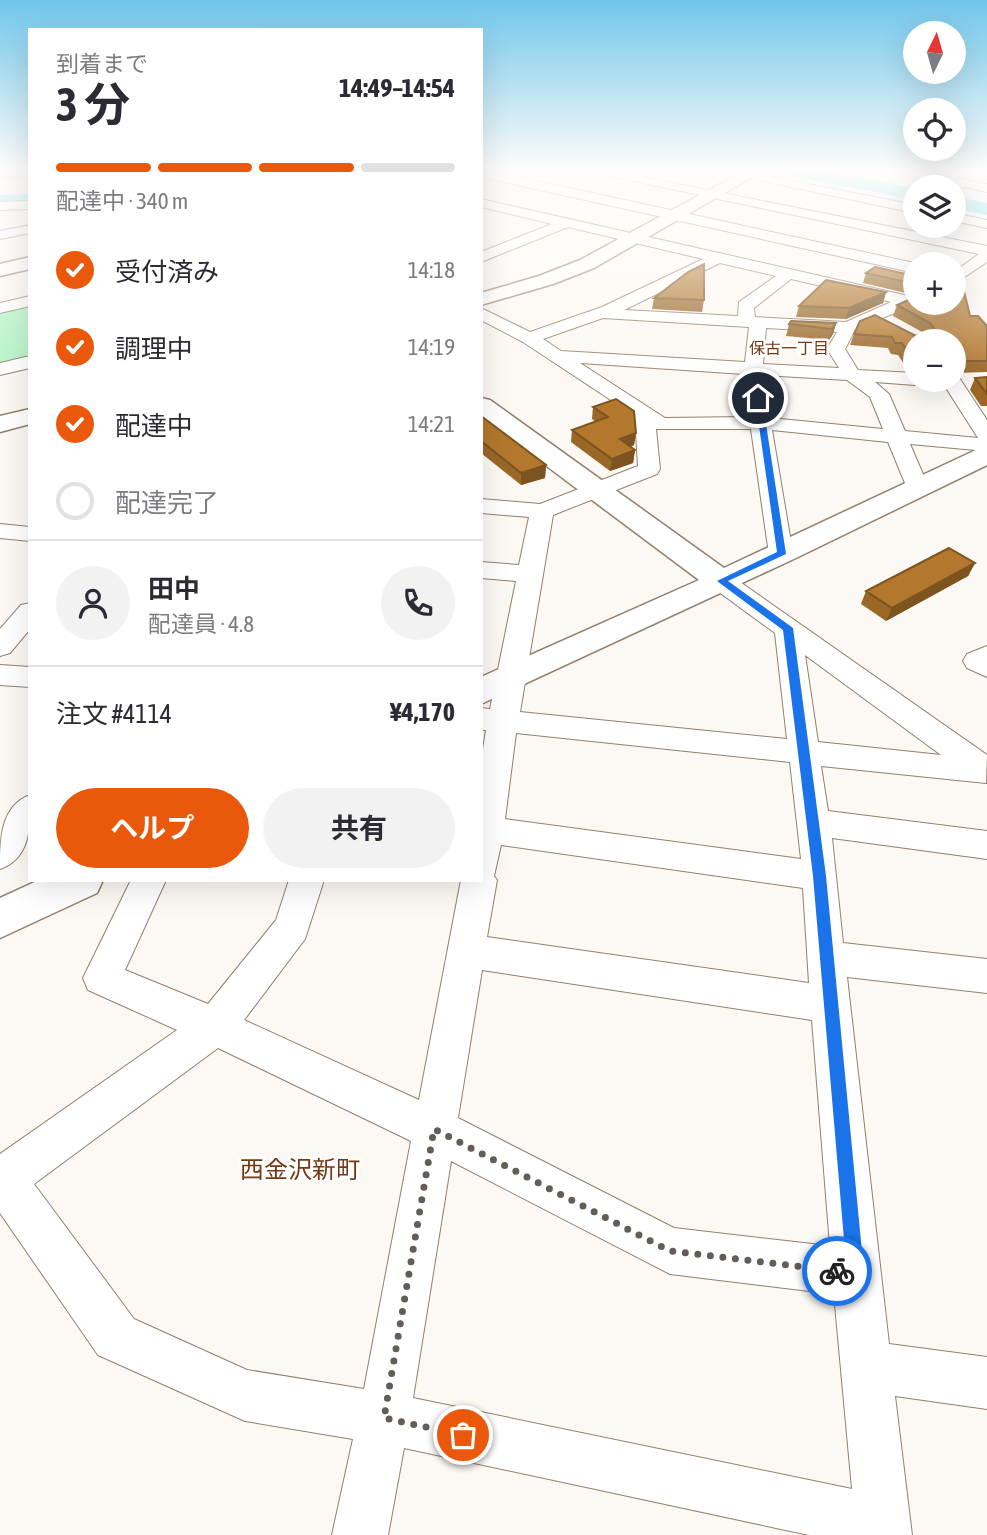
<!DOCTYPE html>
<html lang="ja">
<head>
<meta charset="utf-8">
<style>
	:root { --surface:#fff; --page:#f2f2f3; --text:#2b2b33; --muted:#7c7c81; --line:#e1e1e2; --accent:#ea580c }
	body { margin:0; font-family:"Asap Condensed","Noto Sans JP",sans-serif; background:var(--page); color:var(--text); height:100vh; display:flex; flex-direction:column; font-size:26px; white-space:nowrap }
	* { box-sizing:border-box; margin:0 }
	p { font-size:23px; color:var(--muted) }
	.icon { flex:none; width:38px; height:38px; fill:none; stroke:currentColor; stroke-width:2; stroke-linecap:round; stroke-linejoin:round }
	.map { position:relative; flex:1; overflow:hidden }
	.details { position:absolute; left:28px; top:28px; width:455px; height:854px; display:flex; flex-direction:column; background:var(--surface); border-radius:0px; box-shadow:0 7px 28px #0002 }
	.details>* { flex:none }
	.needle { width:46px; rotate:5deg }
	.buttons { position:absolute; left:903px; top:21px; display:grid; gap:14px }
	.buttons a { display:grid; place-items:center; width:63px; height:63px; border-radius:50%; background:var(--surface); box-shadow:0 7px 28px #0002; font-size:35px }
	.pin { position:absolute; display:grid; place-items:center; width:60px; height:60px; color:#fff; margin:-30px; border:4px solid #fff; border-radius:50%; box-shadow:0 2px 7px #0007 }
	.courier { position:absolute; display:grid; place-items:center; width:70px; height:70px; margin:-35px; border:5px solid #1a73e8; border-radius:50%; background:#fff; color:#222; box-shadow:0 2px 9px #0007 }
	.overview em { font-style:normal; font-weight:700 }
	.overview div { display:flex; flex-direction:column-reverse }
	.overview { display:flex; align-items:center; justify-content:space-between; height:119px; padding:0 28px }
	h1 { font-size:46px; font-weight:700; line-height:52px }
	.bar { display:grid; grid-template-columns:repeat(4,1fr); gap:10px 7px; align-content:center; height:84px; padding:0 28px }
	.bar i { height:9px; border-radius:5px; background:var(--line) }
	.bar .active { background:var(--accent) }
	.bar p { grid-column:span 4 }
	.line { display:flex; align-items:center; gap:18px; padding:0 28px; border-top:2px solid var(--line) }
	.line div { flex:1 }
	.round { display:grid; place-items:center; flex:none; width:74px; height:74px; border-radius:37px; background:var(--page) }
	ol { padding:0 28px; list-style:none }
	li { display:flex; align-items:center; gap:21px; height:77px }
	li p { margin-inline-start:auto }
	li .icon { padding:7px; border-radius:50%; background:var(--accent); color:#fff; stroke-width:4 }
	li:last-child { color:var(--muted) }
	li i { width:38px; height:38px; border:4px solid var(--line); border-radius:50% }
	.cta { display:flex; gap:14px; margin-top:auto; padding:14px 28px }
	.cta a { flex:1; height:80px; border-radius:42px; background:var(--accent); color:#fff; font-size:28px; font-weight:700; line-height:80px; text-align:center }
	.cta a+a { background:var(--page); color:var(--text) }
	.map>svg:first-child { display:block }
	.green { fill:#b1f4c4 }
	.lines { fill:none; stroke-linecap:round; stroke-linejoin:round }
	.river { fill:#5ee0f0; fill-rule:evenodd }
	.minor-casing { stroke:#92806c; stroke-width:2 }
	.tertiary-casing { stroke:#92806c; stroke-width:3 }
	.minor { fill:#fff; fill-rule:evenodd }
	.tertiary { fill:#fff; fill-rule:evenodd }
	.wall { fill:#9a6727 }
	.shaded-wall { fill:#7d5420 }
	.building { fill:#b3782d; stroke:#7d5420; stroke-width:2 }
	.route { fill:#1a73e8 }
	.done { stroke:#635d58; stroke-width:7; stroke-dasharray:0 12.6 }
	.labels { text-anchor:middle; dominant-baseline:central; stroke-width:5; stroke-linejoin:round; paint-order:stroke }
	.far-neighbourhood-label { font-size:16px; fill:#763713; stroke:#fff }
	.near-quarter-label { font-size:24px; fill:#763713; stroke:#fff }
</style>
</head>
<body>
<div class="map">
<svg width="987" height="1535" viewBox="0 0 987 1535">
	<rect width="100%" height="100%" fill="#fcf8f4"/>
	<path class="green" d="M30,304V357L0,365V311Z"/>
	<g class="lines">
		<path class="river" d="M779,170H819L915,188V200L788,175Z
			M30,194V206L0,207V195Z
			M954,196L987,203V215L954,208Z"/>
		<g class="minor-casing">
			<path id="minor" d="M0,170H30V176H0Z
				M481,170H486L919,264H915V273L481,177Z
				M581,170H608L987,246V262L954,284V272L979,254Z
				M710,170H737L915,205V213Z
				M884,170H912L987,184V192Z
				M481,199L913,297L915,301L913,305L855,330L845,349L858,370L915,373V380H924L915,385L875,382L889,394L905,431L978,438L941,380H954V375L958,376L987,420V451L910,444L929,488L926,493H910L907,488L888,442L772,430L793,554L790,559L781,561L772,559L769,554L751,429H656L660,469L657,474L553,515L520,712L787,739L775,633L712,587L708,581L712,575L721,573L730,575L987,755L986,783L821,766L828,811L987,831V859L832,838L843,943L987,959V993L847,977L889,1344L987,1357V1409L895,1396L912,1535H809L404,1448L388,1535H332L353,1439L245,1421L98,1355L0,1213V1154L177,1030L88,990L83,978L131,880H166L125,970L208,1004L276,920L289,880H324L305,939L244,1020L419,1100L461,880H481V762L486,730H481V708L490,709L516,581L481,578V562L519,565L529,517L481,513V499L540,504L638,466L635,416L523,342L481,320V308L530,332L602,307L703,259L568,227L481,262V252L552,224L481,207ZM720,263L776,276L739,302L738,316L624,310ZM791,279L891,302L846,322L755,317L754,308ZM603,318L749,327L745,362L561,351L543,339ZM766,328L837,332L827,349L839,368L763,364ZM580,363L744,374L750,417L665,418ZM763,375L847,380L870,397L883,429L770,418ZM805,655L941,755L818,742ZM516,733L790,762L801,859L505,819ZM501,845L803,888L809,983L487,937L497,880L494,876ZM482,970L812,1020L830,1246L674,1228L458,1118ZM218,1048L411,1141L364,1389L247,1370L134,1319L34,1184ZM451,1161L670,1274L834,1294L852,1489L413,1398Z
				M30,201V209L0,210V202Z
				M954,213L987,220V228L954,221Z
				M30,225V233L0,239V231Z
				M30,296V306L0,313V303Z
				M30,356V368L0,375V363Z
				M0,524L30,527V541L0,538Z
				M30,603V629L10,653L0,656V629L21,605Z
				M987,646V677L967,668L963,661L967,654Z
				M0,665L30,667V687L0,685Z
				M30,795C30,824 32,858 0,869C0,841 0,806 30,795Z"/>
		</g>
		<g class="tertiary-casing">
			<path id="tertiary" d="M744,171L749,173L752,176L749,179L594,268L553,284L481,305V293L539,276L580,260Z
				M30,257V269L0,276V264Z
				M481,398L490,400L724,568L978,449L987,447V465L796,558L481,704V677L699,580L481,417Z
				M30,409V424L0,432V416Z
				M39,880H103L97,893L0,938V898Z"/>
		</g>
		<use href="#minor" class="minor"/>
		<use href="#tertiary" class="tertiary"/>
	</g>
	<path class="wall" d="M925,170H952L948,174Z
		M866,273L915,276V293H906L863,283Z
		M886,292L883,303L846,319L796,317L799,306Z
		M654,298L704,300L702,312L652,309Z
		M897,305L970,316L987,326V372L954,373V341H915V371L908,370L898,355L891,354L888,348L850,345L854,334L916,336L924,333L893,316Z
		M836,323L833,334L829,340L786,336L789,324Z
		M987,377V406H981L970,390L975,378Z
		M593,407L636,433L634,445L630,447L635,450L633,463L610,471L571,442L572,430L596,422L592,419Z
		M481,416L546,465L545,478L521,485L481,453Z
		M975,563L968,576L886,621L861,604L866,591Z"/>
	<path class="shaded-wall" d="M886,292L883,303L846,319L849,308Z
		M836,323L833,334L829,340L832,329Z
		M636,433L634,445L619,451L620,439Z
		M635,450L633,463L610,471L612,459Z
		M546,465L545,478L521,485V473Z
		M975,563L968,576L886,621L892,608Z"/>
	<path class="building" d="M704,264V300L654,298L688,272Z
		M875,267L915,276V282L910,283L866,273Z
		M826,280L886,292L849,308L799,306Z
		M954,285L963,287L970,316H978L987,326V361H959L956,366H954V341H915V359L912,358L902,343H895L892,337L854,334L860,321L875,315L916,336L935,330L930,323L897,305L915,297V303H954Z
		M791,321L836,323L832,329L789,324Z
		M987,377V394L975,378Z
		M616,399L634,411L636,433L620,439L635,450L612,459L572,430L608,417L593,407Z
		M481,416L546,465L521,473L481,441Z
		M949,548L975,563L892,608L866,591Z"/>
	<linearGradient id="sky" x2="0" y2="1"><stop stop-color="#71c6eb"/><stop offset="0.44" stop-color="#fefcfa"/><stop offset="1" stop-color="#fefcfa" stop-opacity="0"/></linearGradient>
	<rect width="987" height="385" fill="url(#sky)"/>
	<path class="route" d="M758,395L762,398L786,554L728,581L793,628L826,876L864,1273L862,1279C852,1283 840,1281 831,1277L828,1271L831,1265L846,1263L813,876L783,630L717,581L777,552L755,398Z"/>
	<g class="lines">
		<path class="done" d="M463,1435L384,1418L434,1129L670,1251L837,1271"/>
	</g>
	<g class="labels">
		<g class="far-neighbourhood-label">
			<text x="789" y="348">保古一丁目</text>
		</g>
		<g class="near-quarter-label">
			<text x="300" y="1169">西金沢新町</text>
		</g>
	</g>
</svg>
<div class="buttons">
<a><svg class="needle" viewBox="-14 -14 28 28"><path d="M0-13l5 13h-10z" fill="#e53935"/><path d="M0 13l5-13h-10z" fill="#7c7c81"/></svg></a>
<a><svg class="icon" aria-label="locate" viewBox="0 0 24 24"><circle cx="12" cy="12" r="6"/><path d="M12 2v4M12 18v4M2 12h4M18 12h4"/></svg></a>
<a><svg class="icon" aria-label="layers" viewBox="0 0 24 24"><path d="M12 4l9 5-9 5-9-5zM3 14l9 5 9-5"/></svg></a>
<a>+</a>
<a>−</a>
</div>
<div class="pin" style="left:463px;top:1435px;background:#ea580c"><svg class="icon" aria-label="bag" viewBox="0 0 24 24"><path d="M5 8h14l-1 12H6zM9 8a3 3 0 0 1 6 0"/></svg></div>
<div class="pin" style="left:758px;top:398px;background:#1f2937"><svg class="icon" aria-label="home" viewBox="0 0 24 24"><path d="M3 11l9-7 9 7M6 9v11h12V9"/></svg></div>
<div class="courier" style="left:837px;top:1271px"><svg class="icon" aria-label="bike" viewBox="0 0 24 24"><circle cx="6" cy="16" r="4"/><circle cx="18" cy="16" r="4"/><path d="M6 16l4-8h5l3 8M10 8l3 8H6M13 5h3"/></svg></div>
<section class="details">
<div class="overview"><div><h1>3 分</h1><p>到着まで</p></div><em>14:49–14:54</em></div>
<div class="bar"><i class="active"></i><i class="active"></i><i class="active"></i><i></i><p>配達中 · 340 m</p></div>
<ol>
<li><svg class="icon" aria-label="check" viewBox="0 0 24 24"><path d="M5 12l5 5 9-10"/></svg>受付済み<p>14:18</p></li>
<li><svg class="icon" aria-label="check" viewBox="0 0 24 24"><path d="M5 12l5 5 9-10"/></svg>調理中<p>14:19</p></li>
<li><svg class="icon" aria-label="check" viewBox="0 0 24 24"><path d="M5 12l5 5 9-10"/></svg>配達中<p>14:21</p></li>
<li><i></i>配達完了</li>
</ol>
<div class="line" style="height:126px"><a class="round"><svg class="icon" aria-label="person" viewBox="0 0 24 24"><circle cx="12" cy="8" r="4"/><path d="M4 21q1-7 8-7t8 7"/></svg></a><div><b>田中</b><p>配達員 · 4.8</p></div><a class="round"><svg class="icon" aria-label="phone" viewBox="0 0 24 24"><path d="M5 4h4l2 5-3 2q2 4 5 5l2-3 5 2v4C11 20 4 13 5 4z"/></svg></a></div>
<div class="line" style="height:91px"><div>注文 #4114</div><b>¥4,170</b></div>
<div class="cta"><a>ヘルプ</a><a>共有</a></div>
</section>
</div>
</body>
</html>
